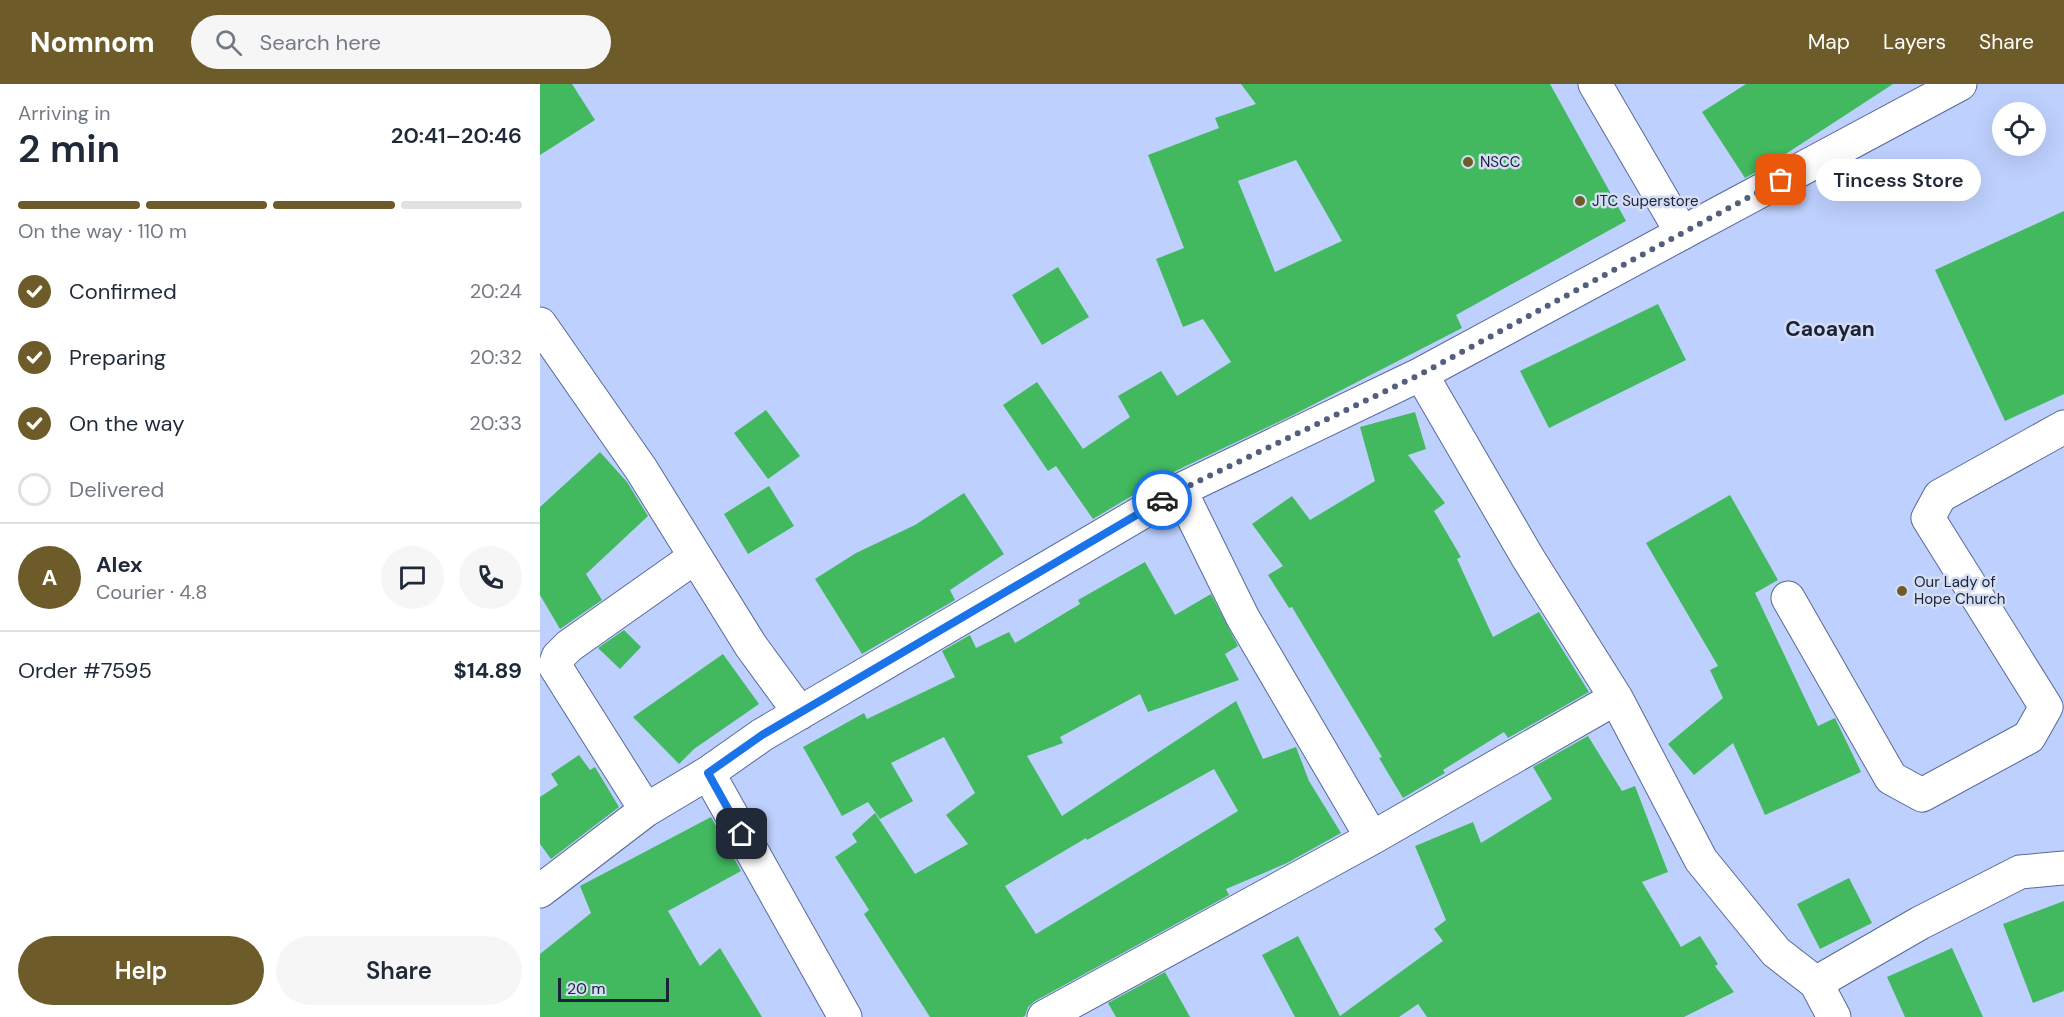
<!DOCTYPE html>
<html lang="en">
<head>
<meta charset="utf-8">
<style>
	:root { --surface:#fff; --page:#f6f6f7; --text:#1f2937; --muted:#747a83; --line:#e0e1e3; --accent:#6e5b2a }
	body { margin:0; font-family:"DM Sans",sans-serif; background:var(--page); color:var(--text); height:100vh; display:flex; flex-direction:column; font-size:22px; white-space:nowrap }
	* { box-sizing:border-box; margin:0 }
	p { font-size:20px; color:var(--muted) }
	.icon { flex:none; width:33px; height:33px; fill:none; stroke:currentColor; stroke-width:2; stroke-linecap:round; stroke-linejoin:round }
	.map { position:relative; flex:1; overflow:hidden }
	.details { display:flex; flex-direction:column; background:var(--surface); width:540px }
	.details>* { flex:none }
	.buttons { position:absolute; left:1452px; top:18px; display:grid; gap:12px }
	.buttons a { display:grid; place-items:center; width:54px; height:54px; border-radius:50%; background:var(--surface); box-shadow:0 6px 24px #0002; font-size:30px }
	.scale { position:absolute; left:18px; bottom:15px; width:111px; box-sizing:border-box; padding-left:6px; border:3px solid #1a2237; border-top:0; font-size:16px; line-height:21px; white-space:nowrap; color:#1a2237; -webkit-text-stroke:4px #d4ddf4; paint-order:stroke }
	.pin { position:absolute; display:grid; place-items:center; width:51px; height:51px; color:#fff; margin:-26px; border-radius:12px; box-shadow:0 3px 9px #0006 }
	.courier { position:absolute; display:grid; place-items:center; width:60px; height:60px; margin:-30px; border:4px solid #1a73e8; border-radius:50%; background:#fff; color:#222; box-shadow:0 2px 8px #0007 }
	.bubble { position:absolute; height:42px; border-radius:21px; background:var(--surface); box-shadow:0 6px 24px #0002; font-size:20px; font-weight:600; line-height:42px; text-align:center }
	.headline em { font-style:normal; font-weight:600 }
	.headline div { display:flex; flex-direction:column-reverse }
	.headline { display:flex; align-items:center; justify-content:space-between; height:102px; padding:0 18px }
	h1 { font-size:39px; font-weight:600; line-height:45px }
	.bar { display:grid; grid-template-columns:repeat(4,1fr); gap:9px 6px; align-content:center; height:72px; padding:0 18px }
	.bar i { height:8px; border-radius:4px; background:var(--line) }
	.bar .current { background:var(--accent) }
	.bar p { grid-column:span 4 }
	.line { display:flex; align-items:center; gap:15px; padding:0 18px; border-top:2px solid var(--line) }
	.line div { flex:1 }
	.round { display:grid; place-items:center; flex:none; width:63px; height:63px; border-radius:32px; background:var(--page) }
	ol { padding:0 18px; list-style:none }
	li { display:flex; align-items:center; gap:18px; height:66px }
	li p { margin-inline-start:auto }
	li .icon { padding:6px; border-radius:50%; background:var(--accent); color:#fff; stroke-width:4 }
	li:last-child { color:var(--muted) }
	li i { width:33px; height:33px; border:3px solid var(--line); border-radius:50% }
	.button { display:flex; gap:12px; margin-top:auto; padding:12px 18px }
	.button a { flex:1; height:69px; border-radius:36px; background:var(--accent); color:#fff; font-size:24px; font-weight:600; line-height:69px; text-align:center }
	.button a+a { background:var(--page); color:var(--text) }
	header { display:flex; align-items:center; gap:36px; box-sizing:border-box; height:84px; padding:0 30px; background:var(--accent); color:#fff }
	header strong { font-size:28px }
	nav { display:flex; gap:33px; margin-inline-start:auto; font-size:21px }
	.search { width:420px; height:54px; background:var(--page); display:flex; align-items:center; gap:15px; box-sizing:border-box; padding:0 21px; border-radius:33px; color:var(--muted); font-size:22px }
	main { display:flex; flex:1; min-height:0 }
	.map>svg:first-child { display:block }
	.building { fill:#42b95f; fill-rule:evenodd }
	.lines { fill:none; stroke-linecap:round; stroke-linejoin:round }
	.minor-casing { stroke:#57699b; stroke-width:35 }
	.secondary-casing { stroke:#57699b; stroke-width:35 }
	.minor { stroke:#fff; stroke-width:33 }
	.secondary { stroke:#fff; stroke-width:33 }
	.done { stroke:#535f7c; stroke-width:6; stroke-dasharray:0 10.8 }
	.route { stroke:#1a73e8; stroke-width:8 }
	.poi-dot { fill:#6e5b2a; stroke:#d4ddf4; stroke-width:2 }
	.labels { text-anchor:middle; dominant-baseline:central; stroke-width:5; stroke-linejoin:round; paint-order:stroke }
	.poi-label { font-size:15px; fill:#1a2237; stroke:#d4ddf4; text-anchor:start }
	.district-label { font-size:21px; font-weight:bold; fill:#1a2237; stroke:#d4ddf4 }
</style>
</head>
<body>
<header>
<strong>Nomnom</strong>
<div class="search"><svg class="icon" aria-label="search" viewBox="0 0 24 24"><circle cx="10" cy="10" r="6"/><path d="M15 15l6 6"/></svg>Search here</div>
<nav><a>Map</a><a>Layers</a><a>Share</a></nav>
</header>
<main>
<section class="details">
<div class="headline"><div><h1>2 min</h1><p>Arriving in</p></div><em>20:41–20:46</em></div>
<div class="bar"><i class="current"></i><i class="current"></i><i class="current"></i><i></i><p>On the way · 110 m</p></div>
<ol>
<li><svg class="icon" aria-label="check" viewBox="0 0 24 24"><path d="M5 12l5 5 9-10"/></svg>Confirmed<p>20:24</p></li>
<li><svg class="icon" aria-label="check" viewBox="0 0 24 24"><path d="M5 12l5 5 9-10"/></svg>Preparing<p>20:32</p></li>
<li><svg class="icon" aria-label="check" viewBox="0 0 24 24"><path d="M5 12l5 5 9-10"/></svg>On the way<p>20:33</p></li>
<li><i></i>Delivered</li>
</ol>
<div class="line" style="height:108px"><b class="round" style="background:var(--accent);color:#fff">A</b><div><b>Alex</b><p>Courier · 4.8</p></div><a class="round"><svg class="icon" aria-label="chat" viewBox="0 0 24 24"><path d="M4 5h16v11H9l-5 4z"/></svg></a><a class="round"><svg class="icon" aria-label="phone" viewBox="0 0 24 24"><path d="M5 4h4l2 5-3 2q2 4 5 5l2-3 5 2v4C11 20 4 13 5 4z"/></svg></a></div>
<div class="line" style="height:78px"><div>Order #7595</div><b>$14.89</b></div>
<div class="button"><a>Help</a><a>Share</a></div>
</section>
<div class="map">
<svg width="1524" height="933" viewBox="0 0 1524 933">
	<rect width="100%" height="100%" fill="#bed0fd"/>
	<path class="building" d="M0,0H32L55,36L0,71Z
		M701,0H1010L1086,137L916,231L922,244L751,332L625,392L553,435L516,382L508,387L463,321L497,298L543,365L590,333L578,312L621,287L637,312L691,278L663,235L643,243L616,175L644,164L608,71L679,44L675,34L716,20ZM756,76L802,157L735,188L698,97Z
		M1206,0H1353L1232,79L1205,94L1162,28Z
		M1524,127V310L1465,337L1395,186Z
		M518,183L549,233L502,261L472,211Z
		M1118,220L1146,276L1009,344L980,287Z
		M226,326L260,372L228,395L194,349Z
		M875,328L886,365L868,371L905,419L894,427L921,473L917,475L953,553L999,528L1049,608L968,654L964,648L903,686L905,689L863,714L839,674L842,673L752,523L749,524L728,491L743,482L712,440L752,412L770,436L835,397L820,343Z
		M60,368L87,398L108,432L46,490L62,516L20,545L0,511V423Z
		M229,402L254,442L208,470L184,430Z
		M424,409L464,470L410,506L415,516L322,570L275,495L316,469L375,441Z
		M1190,411L1238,496L1215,509L1278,642L1295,634L1321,688L1225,731L1193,659L1154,691L1128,660L1183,614L1170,586L1178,582L1106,459Z
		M605,478L635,531L671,510L698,562L685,570L699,596L608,628L600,610L520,653L523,659L487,672L522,732L696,617L723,675L756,663L769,697L801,749L747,779L686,805L689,811L495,917L488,923L485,932L483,933H390L324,830L329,826L295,773L317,758L312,750L335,729L375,790L428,760L406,731L435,709L404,653L351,679L373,717L340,735L328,718L302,732L263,663L324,629L327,635L415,593L402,567L430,551L436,564L469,548L475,559L540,520L538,516ZM674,685L698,727L496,850L465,802L546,754L547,756Z
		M84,546L101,563L80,585L58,564Z
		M183,570L219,620L154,665L139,680L93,633Z
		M1048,652L1082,707L1095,702L1128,788L1102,798L1141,863L1160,852L1178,880L1175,882L1194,908L1144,933H887L878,920L859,933H755L722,871L758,852L800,932L903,857L894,845L906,836L875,762L933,738L941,759L1012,715L993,683Z
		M39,671L50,686L55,683L79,723L11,775L0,760V713L18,701L11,690Z
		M171,733L201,787L128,827L160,882L180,864L222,933H0V870L51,829L40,802Z
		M1309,794L1332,839L1280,865L1257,820Z
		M1524,817V907L1493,919L1463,840Z
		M1412,864L1443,933H1365L1347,893Z
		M625,888L650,933H576L568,919Z"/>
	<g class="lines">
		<g class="minor-casing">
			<path id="minor" d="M0,240L101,385L211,562L260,629
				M640,406L703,534L832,754
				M1248,514L1351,694L1382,711L1489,653L1506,623L1388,434L1400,412L1524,343
				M1076,614L1161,776L1236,868L1276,899L1380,839L1480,788L1524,784
				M168,689L305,933
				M106,726L15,582L18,573L29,562L155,473
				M0,807L106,726L168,689L222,651L640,406L881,290L1142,149
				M1276,899L1294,933
				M504,933L832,754L1076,614L988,474L881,290"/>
		</g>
		<g class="secondary-casing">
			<path id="secondary" d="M1055,0L1142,149L1420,0"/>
		</g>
		<use href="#minor" class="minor"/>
		<use href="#secondary" class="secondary"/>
	</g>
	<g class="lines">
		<path class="done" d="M622,416L640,406L881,290L1241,96"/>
		<path class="route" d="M202,750L168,689L222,651L622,416"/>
	</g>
	<g class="poi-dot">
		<circle cx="928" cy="78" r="6"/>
		<circle cx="1040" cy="117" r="6"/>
		<circle cx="1362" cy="507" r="6"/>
	</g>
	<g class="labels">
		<g class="poi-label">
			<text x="940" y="78">NSCC</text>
			<text x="1052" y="117">JTC Superstore</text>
			<text x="1374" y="498">Our Lady of<tspan x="1374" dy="17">Hope Church</tspan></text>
		</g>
		<g class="district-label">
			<text x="1290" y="245">Caoayan</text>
		</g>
	</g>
</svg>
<div class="buttons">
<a><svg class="icon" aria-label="locate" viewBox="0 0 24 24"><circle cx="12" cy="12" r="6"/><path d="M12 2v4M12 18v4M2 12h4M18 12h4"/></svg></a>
</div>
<div class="scale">20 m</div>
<div class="pin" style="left:1241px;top:96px;background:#ea580c"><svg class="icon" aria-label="bag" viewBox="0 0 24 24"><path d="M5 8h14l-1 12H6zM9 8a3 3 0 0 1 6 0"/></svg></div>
<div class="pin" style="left:202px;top:750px;background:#1f2937"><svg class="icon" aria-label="home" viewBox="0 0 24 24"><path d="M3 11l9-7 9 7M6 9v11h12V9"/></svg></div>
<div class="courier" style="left:622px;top:416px"><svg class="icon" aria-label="car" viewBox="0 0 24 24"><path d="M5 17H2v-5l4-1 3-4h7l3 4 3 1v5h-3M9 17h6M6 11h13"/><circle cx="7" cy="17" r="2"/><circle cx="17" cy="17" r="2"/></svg></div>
<div class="bubble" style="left:1276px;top:75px;width:165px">Tincess Store</div>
</div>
</main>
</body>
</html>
